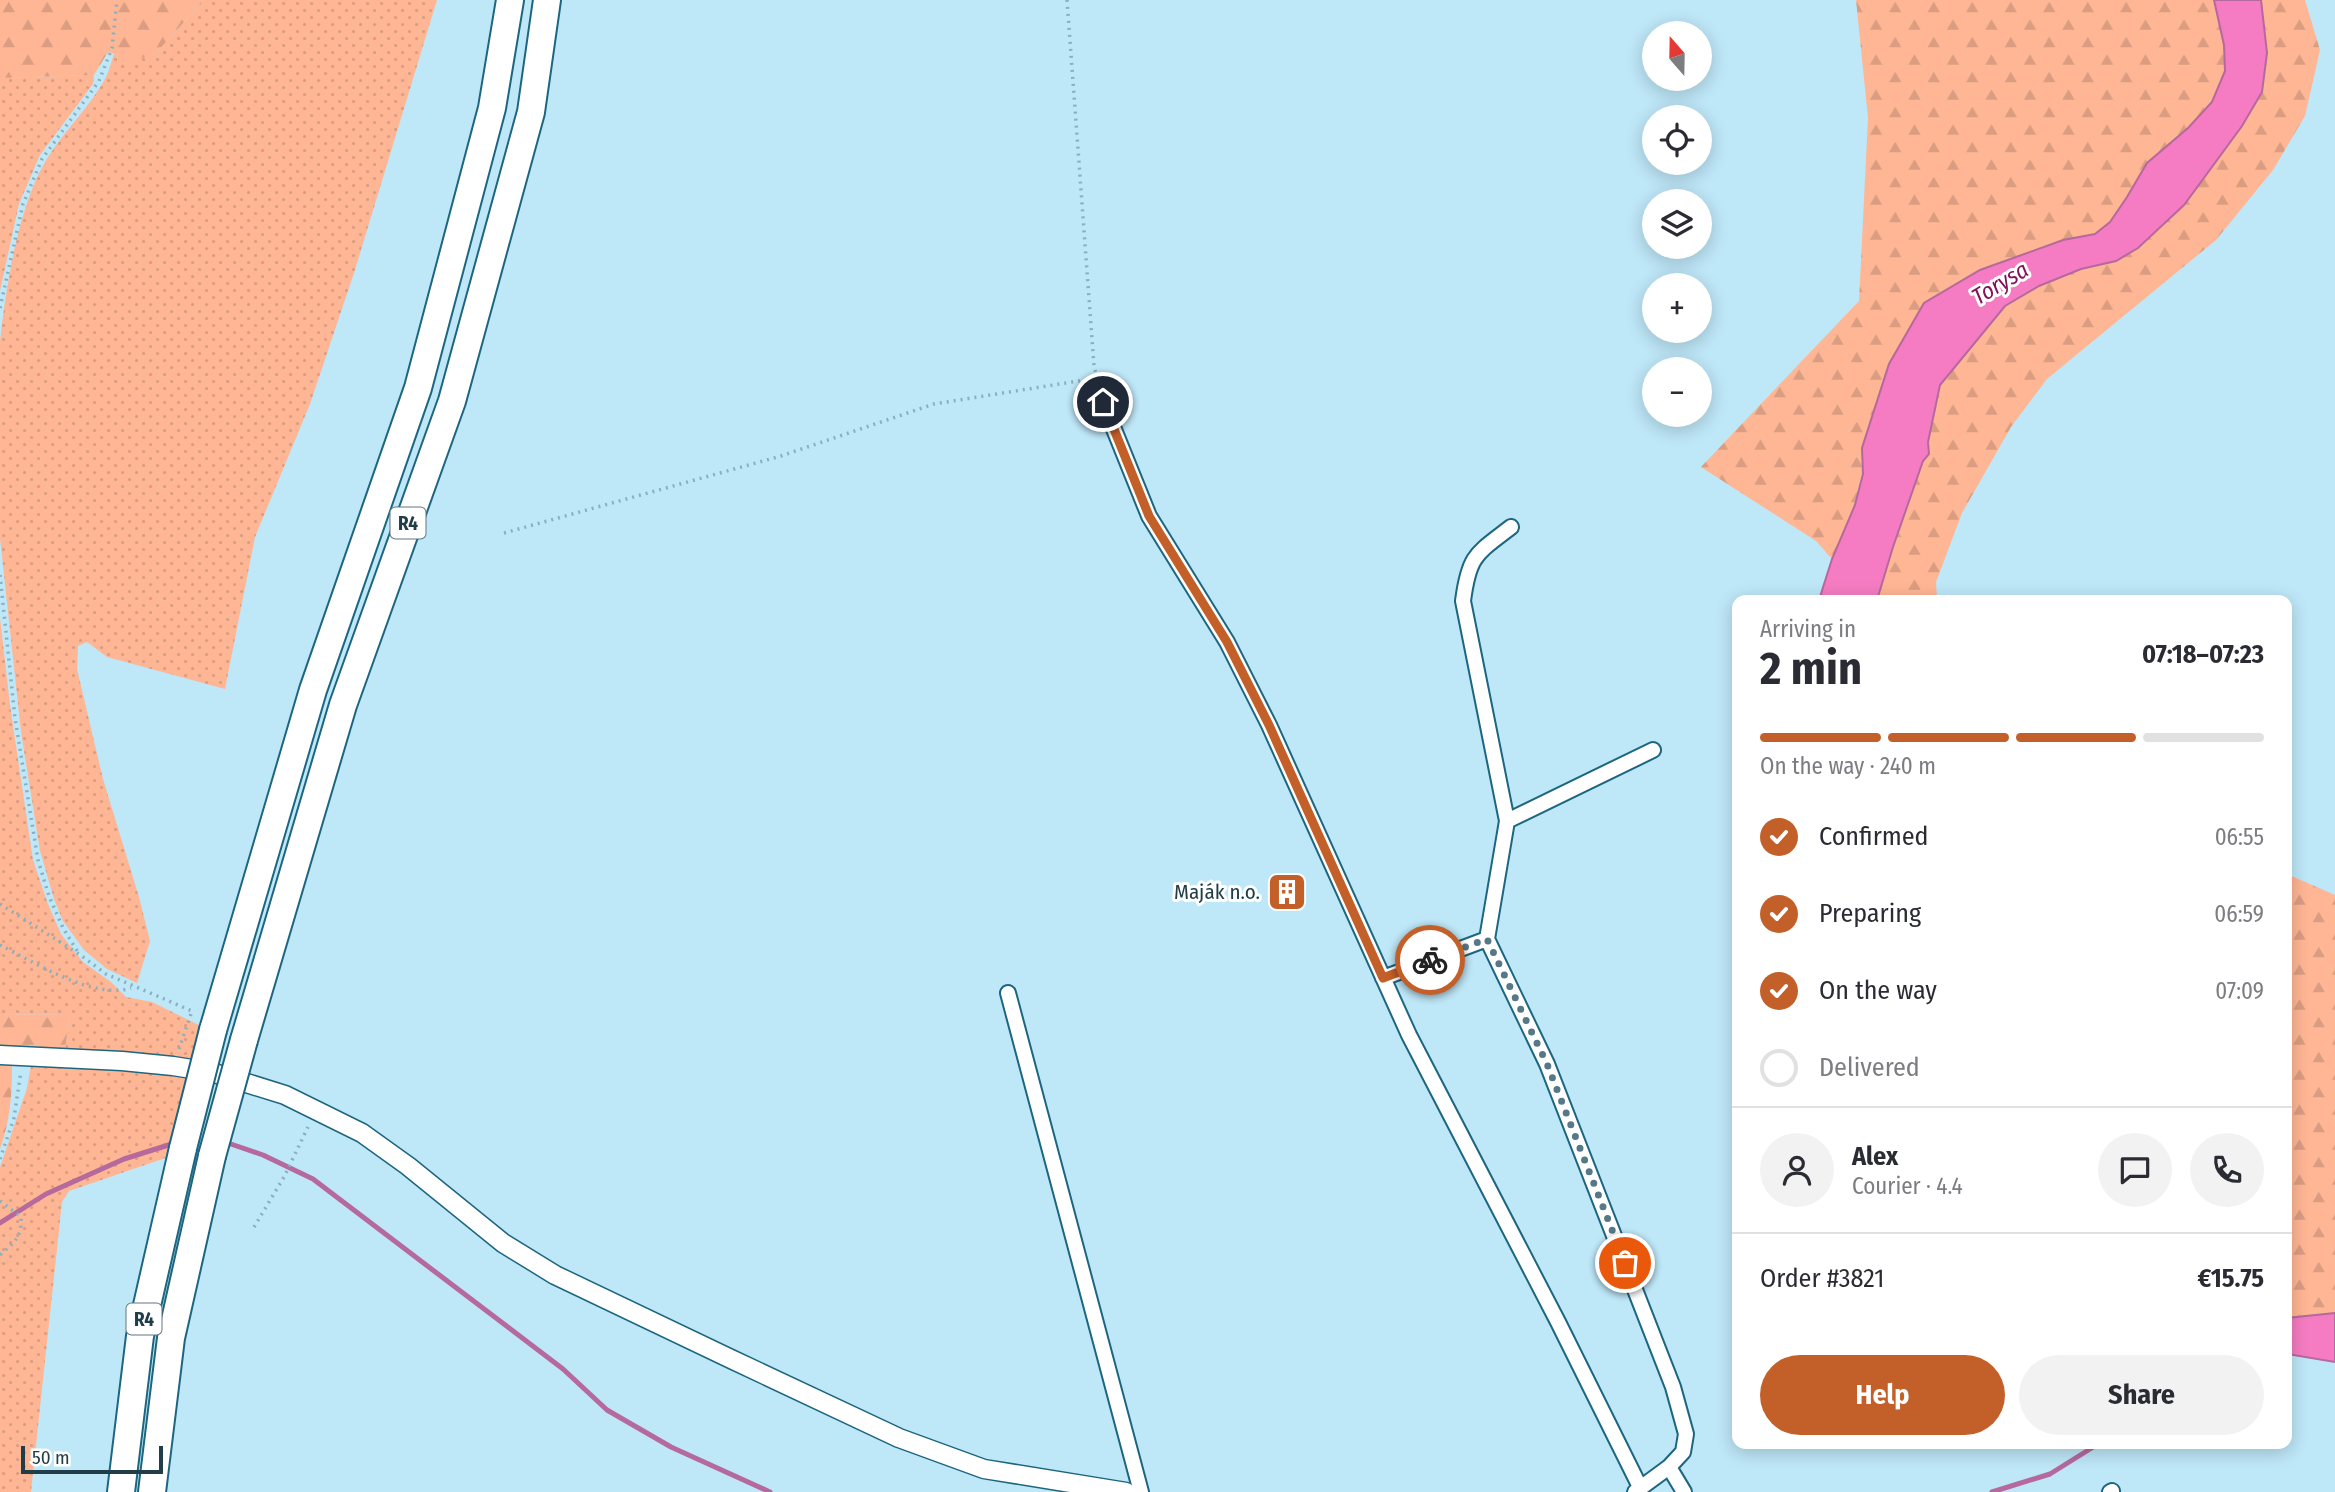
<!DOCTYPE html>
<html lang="en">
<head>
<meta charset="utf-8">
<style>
	:root { --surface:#fff; --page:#f2f2f3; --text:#2b2b33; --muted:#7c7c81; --line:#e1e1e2; --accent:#c35f28 }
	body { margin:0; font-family:"Fira Sans Condensed",sans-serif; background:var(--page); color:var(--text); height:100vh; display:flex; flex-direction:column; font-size:26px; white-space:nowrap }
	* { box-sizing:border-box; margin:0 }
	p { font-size:23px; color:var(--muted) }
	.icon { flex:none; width:38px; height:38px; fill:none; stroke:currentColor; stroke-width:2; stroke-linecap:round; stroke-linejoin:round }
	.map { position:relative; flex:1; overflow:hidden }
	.sheet { position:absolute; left:1732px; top:595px; width:560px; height:854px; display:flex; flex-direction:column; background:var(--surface); border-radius:14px; box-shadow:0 4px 18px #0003 }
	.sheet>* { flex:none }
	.needle { width:46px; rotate:340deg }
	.tools { position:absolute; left:1642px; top:21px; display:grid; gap:14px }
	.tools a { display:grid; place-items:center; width:70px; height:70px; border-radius:50%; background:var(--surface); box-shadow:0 4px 18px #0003; font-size:35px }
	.scale { position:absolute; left:21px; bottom:18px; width:142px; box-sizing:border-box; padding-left:7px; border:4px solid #203d48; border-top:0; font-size:19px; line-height:24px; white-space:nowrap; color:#203d48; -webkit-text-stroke:5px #fff; paint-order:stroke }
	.pin { position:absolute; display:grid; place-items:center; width:60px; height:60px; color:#fff; margin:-30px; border:4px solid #fff; border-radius:50%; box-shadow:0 2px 7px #0007 }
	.courier { position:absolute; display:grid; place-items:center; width:70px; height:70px; margin:-35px; border:5px solid #c35f28; border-radius:50%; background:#fff; color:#222; box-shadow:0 2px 9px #0007 }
	.headline em { font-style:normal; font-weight:700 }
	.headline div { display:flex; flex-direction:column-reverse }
	.headline { display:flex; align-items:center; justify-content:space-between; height:119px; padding:0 28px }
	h1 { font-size:46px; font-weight:700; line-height:52px }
	.bar { display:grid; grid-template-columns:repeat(4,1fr); gap:10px 7px; align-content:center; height:84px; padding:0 28px }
	.bar i { height:9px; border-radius:5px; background:var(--line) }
	.bar .current { background:var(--accent) }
	.bar p { grid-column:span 4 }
	.line { display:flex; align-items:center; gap:18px; padding:0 28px; border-top:2px solid var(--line) }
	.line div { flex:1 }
	.round { display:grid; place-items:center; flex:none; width:74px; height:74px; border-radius:37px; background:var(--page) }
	ol { padding:0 28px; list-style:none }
	li { display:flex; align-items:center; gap:21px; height:77px }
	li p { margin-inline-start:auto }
	li .icon { padding:7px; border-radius:50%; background:var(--accent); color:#fff; stroke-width:4 }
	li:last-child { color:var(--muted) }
	li i { width:38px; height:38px; border:4px solid var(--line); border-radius:50% }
	.primary-button { display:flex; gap:14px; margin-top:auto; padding:14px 28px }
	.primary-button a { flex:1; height:80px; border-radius:42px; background:var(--accent); color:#fff; font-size:28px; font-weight:700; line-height:80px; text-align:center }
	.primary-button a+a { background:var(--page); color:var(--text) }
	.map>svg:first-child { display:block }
	.grass { fill:url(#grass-dots) }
	.forest { fill:url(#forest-firs) }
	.water { fill:#f57cc2; stroke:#b5699d; stroke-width:2 }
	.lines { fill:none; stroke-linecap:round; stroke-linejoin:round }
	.stream { stroke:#b5699d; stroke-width:5 }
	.minor-casing { stroke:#1d6680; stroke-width:18 }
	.tertiary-casing { stroke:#1d6680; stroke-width:21 }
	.motorway-casing { stroke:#1d6680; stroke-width:30 }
	.path { stroke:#8aafbe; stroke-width:3.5; stroke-dasharray:2 5; stroke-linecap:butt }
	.minor { stroke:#fff; stroke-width:14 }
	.tertiary { stroke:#fff; stroke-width:18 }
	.motorway { stroke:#fff; stroke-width:26 }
	.motorway-bridge-casing { stroke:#1d6680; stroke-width:30; stroke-linecap:butt }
	.motorway-bridge { stroke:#fff; stroke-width:26 }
	.done { stroke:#577886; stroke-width:7; stroke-dasharray:0 12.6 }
	.route { stroke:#c35f28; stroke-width:9 }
	.labels { text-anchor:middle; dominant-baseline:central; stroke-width:6; stroke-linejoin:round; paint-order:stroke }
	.shield { fill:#fff; stroke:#63777f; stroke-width:2 }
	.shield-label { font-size:19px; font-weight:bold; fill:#203d48 }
	.poi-label { font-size:21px; fill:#203d48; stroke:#fff; text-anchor:end }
	.water-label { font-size:23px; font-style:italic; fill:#80135b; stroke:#fff }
</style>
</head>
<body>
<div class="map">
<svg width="2335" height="1492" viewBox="0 0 2335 1492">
	<defs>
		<pattern id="grass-dots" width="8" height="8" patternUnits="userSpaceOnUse" patternTransform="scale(1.75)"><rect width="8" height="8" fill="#ffb694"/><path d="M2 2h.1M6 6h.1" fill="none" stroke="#da9d81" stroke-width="1.8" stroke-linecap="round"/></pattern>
		<pattern id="forest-firs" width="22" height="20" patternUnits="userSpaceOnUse" patternTransform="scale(1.75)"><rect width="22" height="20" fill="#ffb694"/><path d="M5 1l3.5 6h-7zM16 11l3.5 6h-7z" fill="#da9d81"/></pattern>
	</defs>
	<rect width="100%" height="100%" fill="#bee7f8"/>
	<path class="grass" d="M204,0H437L354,273L310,404L255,537L225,689L107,657L87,642L78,646L77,669L103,779L139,897L150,941L137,983L107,969L84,950L63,921L54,899L40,851L21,732L0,538V341C6,286 19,200 50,154C67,128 90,106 105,79C109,72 111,62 114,54L118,55L117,66L156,53Z
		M94,75L93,84L40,155L19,204L0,291V78Z
		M0,618L10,705L33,860L48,904L61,934L83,962L111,982L126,997L152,1002L205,1028L198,1060L65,1049L70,1015L0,1014Z
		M31,1065L149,1072L191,1078L174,1155L69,1191L62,1202L31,1492H0V1167L27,1088Z"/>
	<path class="forest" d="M0,0H204L156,53L117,67L118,55L108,52L94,75L0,78Z
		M1856,0H2214L2224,45L2225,71L2212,103L2188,128L2147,163L2127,197L2110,222L2095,234L2063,240L1980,270L1924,303L1889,364L1862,448L1863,474L1855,505L1832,559L1816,541L1701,467L1859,301L1868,118Z
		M2261,0H2305L2320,50L2305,116L2273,170L2216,240L2047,379L2011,427L1962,513L1936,582L1937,600H1877L1893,547L1923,461L1929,454L1928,442L1940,385L2005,306L2039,286L2081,269L2116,261L2138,248L2184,205L2267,53Z
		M2287,874L2335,895V1313L2287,1318Z
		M0,1014L70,1015L65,1049L0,1045Z
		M0,1065L12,1066C12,1096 10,1121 0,1149Z"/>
	<path class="water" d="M2214,0H2261L2267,53L2262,92L2242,126L2184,205L2138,248L2116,261L2081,269L2039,286L2005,306L1940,385L1928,442L1929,454L1923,461L1893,547L1877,600H1819L1832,559L1855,505L1863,474L1862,448L1889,364L1924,303L1980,270L2063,240L2095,234L2110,222L2127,197L2147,163L2188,128L2212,102L2225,71L2224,45Z
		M2335,1313V1362L2287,1354V1318Z"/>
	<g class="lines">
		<path class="stream" d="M225,1142L263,1155L313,1179L563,1369L607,1410L671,1447L770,1492
			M0,1223L46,1194L124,1159L178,1142
			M1992,1492L2050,1474L2098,1444"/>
		<g class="minor-casing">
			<path id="minor" d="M1103,402L1149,516L1227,642L1269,725L1409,1035L1558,1322L1640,1487
				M1511,527C1476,554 1469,555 1463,601L1507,821L1487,939L1547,1064L1673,1387L1686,1434L1683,1452L1669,1467L1635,1492
				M1507,821L1653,750
				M1383,978L1487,939
				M1008,993L1141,1492
				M1669,1467L1684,1492
				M2110,1492L2112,1491"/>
		</g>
		<g class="tertiary-casing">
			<path id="tertiary" d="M0,1055L122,1061L173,1066L211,1072L285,1095L362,1133L408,1166L503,1243L555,1275L731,1359L899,1438L984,1469L1126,1492"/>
		</g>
		<g class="motorway-casing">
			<path id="motorway" d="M213,1030L313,690L418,388L492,108L510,0
				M244,1040L343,705L452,401L531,112L547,0
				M121,1492L140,1336L183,1148
				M152,1492L171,1338L212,1156"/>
		</g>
		<path class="path" d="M1067,0L1094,366L1100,388
			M0,308L23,204L42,159L99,81L112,48L117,0
			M504,533L781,456L934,404L1097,378
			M0,575L15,718L38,860L49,896L63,928L79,954
			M0,904L79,954L106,974L192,1011L179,1049
			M0,945C34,962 93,1000 131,988
			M0,1159L14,1118L21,1071
			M0,1201L21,1217C22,1237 15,1242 0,1255
			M254,1227L284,1177L308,1127"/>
		<use href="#minor" class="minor"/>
		<use href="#tertiary" class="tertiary"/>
		<use href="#motorway" class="motorway"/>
		<g class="motorway-bridge-casing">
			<path id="motorway-bridge" d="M183,1148L213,1030
				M212,1156L244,1040"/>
		</g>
		<use href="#motorway-bridge" class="motorway-bridge"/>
	</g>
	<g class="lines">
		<path class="done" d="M1430,960L1487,939L1547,1064L1625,1263"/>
		<path class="route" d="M1103,402L1149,516L1227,642L1269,725L1383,978L1430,960"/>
	</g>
	<defs>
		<g id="building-square" transform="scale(2.0125)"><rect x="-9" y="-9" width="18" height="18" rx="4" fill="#c35f28" stroke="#fff"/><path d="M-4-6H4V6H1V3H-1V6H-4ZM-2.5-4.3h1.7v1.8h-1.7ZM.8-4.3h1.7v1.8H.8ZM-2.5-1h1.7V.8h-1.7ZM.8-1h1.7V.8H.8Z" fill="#fff"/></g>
	</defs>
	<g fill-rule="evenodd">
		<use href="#building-square" x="1287" y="892"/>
	</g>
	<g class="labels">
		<g class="shield">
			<rect x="390.5" y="507.5" width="35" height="31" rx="5"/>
			<rect x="126.5" y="1303.5" width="35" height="31" rx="5"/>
		</g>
		<g class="shield-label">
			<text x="408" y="523">R4</text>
			<text x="144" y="1319">R4</text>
		</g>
		<g class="poi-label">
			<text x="1260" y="892">Maják n.o.</text>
		</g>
		<g class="water-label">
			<text transform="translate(2000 283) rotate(-31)">Torysa</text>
		</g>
	</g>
</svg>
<div class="tools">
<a><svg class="needle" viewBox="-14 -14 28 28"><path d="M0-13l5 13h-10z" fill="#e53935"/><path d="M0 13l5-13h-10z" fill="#7c7c81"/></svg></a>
<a><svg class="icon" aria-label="locate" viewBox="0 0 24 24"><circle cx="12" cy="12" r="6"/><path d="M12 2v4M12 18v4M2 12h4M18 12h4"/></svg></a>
<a><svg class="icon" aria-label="layers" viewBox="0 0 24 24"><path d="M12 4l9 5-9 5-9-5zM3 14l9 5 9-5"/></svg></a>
<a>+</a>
<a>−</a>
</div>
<div class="scale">50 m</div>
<div class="pin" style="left:1625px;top:1263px;background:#ea580c"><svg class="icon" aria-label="bag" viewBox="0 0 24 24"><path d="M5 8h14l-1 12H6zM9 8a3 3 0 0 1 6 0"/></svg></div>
<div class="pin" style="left:1103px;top:402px;background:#1f2937"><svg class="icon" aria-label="home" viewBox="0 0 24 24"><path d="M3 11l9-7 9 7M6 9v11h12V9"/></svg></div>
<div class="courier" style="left:1430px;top:960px"><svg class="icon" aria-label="bike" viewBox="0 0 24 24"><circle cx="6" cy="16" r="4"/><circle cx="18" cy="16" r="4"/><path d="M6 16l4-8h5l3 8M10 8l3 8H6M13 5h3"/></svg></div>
<section class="sheet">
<div class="headline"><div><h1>2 min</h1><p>Arriving in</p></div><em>07:18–07:23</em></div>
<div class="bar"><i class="current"></i><i class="current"></i><i class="current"></i><i></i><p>On the way · 240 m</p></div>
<ol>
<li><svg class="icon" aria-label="check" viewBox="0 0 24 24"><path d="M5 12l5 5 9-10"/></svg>Confirmed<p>06:55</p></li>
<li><svg class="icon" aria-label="check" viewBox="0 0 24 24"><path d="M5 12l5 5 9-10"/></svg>Preparing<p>06:59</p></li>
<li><svg class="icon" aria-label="check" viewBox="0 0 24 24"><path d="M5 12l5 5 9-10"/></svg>On the way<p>07:09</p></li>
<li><i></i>Delivered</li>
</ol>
<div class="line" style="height:126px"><a class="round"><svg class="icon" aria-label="person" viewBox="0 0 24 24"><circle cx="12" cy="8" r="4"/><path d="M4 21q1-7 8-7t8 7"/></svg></a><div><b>Alex</b><p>Courier · 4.4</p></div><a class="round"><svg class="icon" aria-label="chat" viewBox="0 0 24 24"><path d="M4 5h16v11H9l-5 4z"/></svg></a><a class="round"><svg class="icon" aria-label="phone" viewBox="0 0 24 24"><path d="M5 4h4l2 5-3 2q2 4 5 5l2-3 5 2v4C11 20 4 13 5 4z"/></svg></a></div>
<div class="line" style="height:91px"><div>Order #3821</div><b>€15.75</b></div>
<div class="primary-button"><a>Help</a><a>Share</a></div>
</section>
</div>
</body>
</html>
